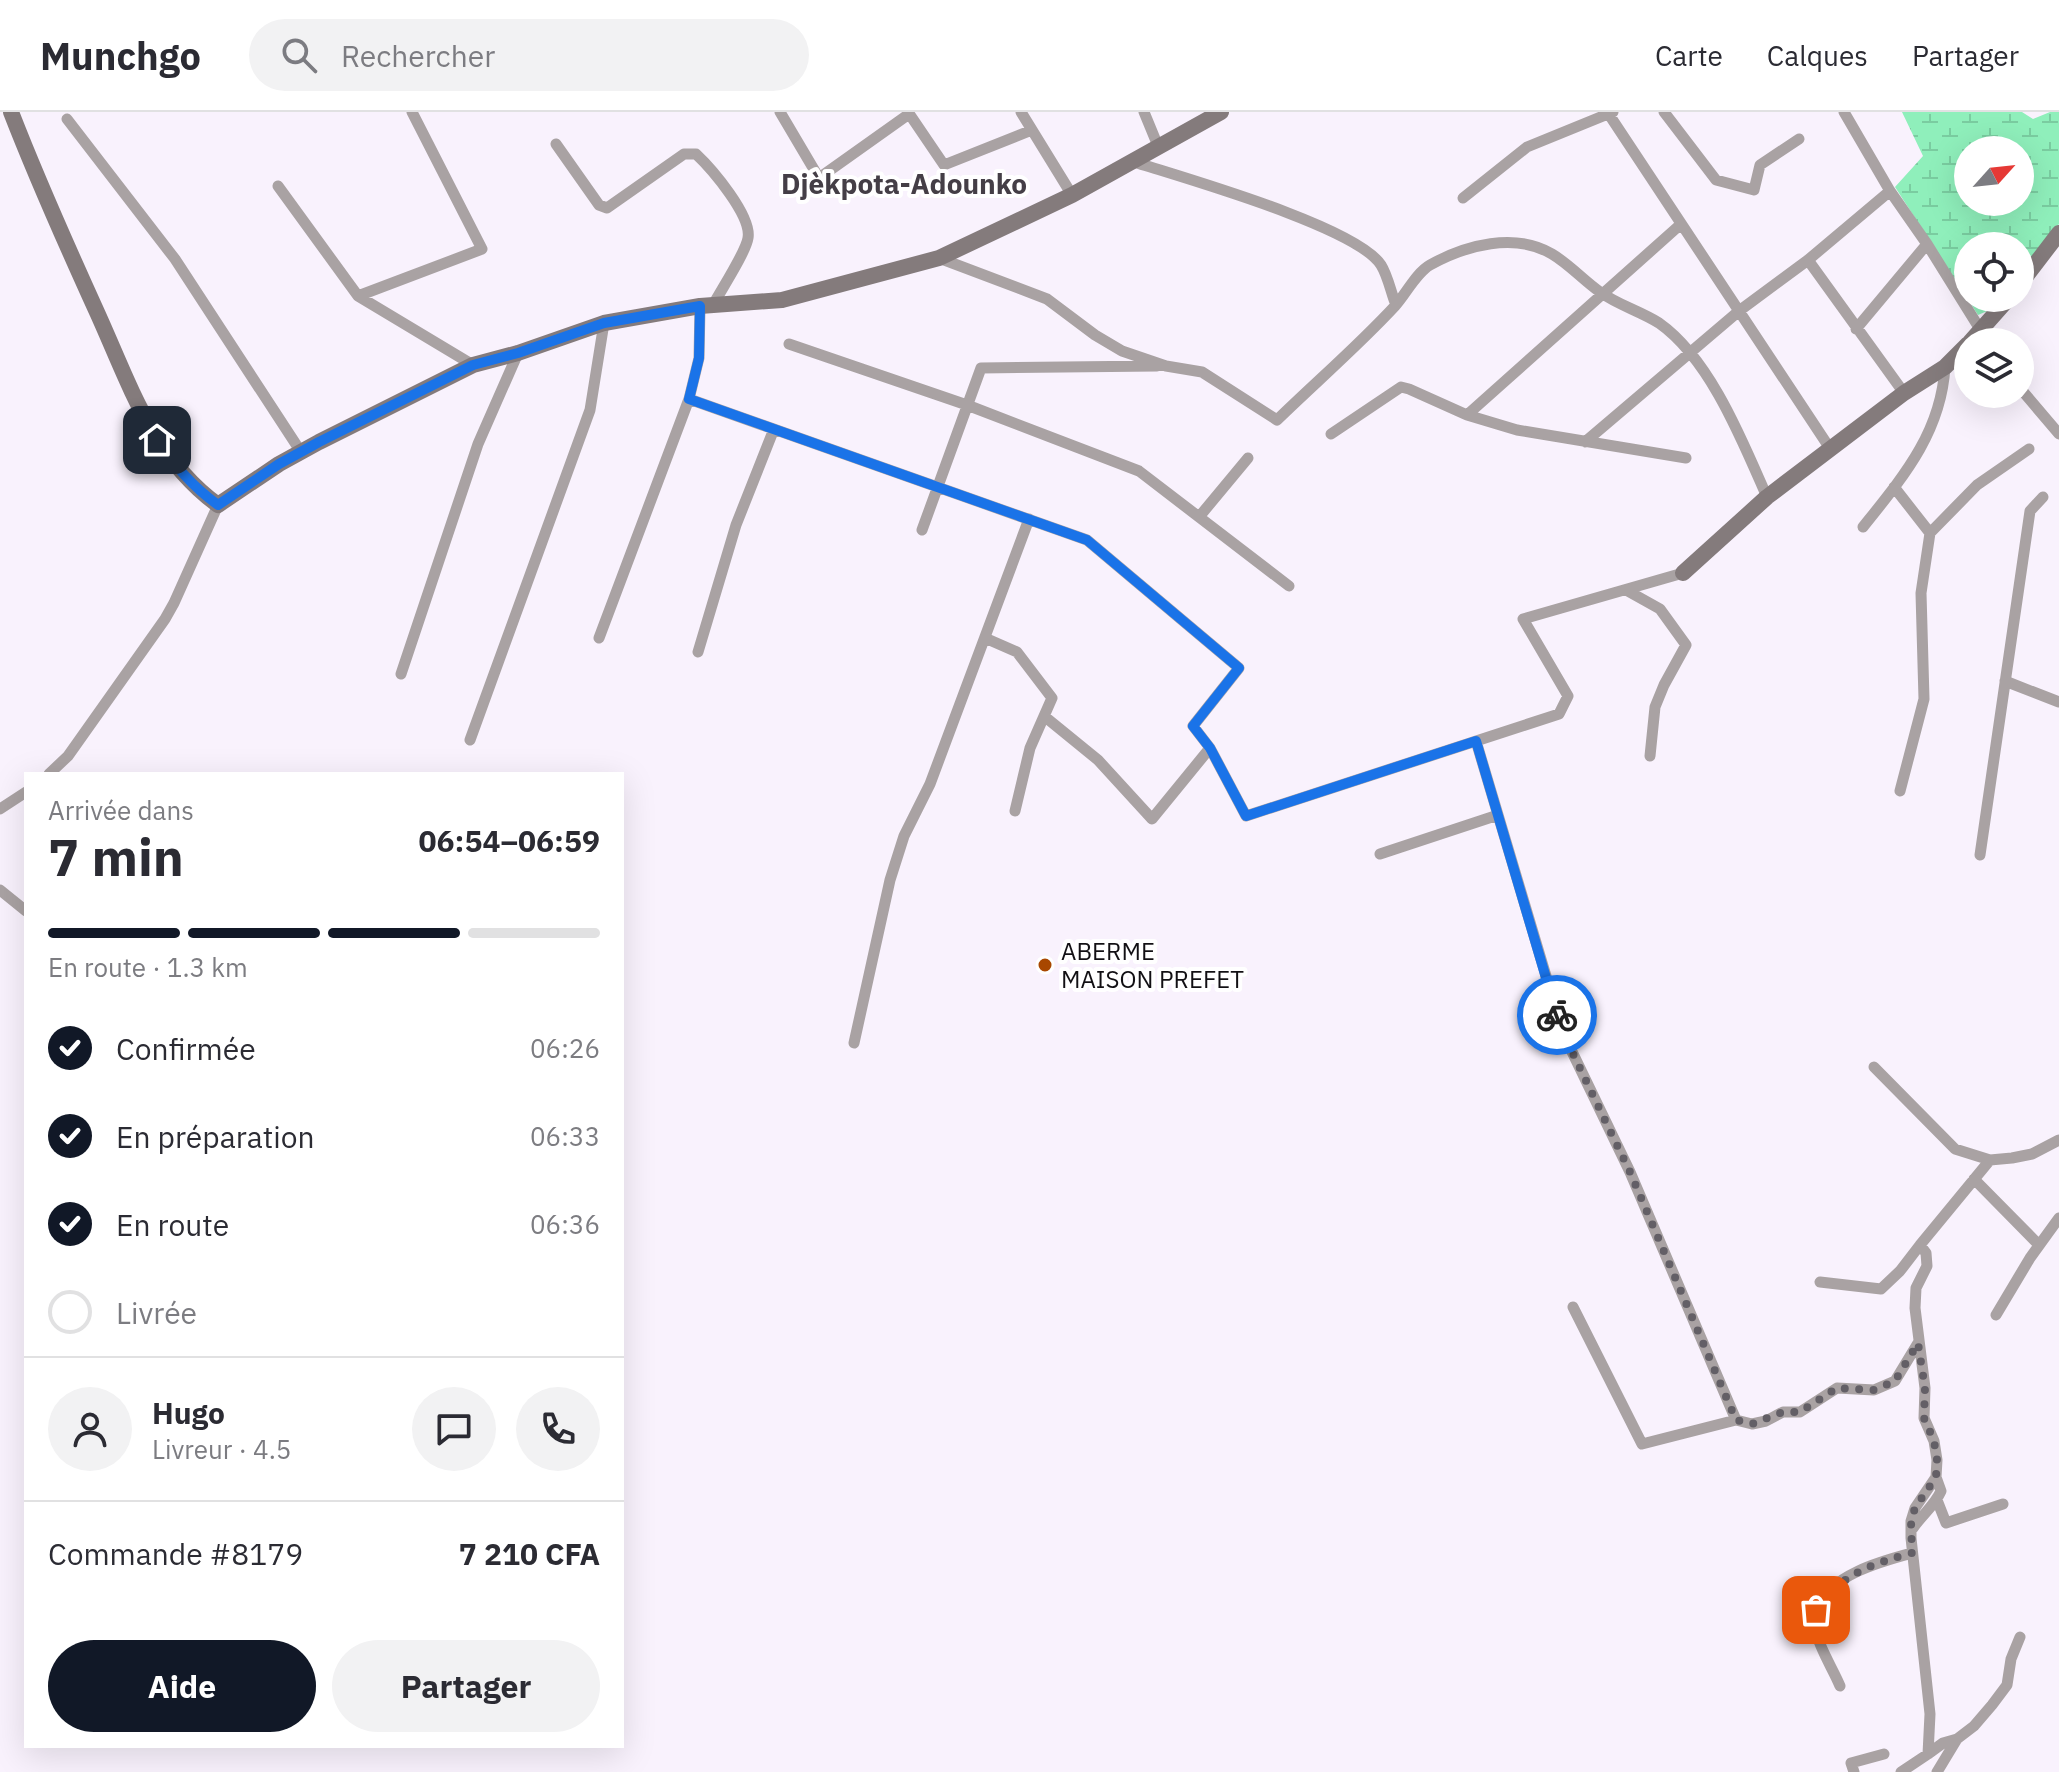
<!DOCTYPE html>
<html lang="fr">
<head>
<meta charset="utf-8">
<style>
	:root { --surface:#fff; --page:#f2f2f3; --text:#2b2b33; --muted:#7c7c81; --line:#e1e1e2; --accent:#111827 }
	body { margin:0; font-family:"IBM Plex Sans",sans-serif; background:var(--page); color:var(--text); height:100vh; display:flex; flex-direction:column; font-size:30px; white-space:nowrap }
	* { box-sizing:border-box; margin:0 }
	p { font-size:26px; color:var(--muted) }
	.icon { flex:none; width:44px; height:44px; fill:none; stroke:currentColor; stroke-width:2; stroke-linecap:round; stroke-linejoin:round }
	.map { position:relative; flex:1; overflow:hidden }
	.panel { position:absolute; left:24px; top:660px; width:600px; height:976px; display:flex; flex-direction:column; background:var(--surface); border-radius:0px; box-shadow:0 8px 32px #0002 }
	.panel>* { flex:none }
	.needle { width:52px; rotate:63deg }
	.controls { position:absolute; left:1954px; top:24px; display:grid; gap:16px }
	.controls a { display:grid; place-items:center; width:80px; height:80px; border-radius:50%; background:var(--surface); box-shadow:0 8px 32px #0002; font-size:40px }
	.pin { position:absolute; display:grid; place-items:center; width:68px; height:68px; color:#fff; margin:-34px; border-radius:16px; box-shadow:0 4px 12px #0006 }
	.courier { position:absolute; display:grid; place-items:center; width:80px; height:80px; margin:-40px; border:6px solid #1a73e8; border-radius:50%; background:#fff; color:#222; box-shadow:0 2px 10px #0007 }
	.headline em { font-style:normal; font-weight:800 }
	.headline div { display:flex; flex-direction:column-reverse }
	.headline { display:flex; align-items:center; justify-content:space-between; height:136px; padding:0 24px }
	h1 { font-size:52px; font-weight:800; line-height:60px }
	.bar { display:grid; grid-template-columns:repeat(4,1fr); gap:12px 8px; align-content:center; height:96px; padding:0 24px }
	.bar i { height:10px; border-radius:6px; background:var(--line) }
	.bar .current { background:var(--accent) }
	.bar p { grid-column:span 4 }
	.line { display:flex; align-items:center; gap:20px; padding:0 24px; border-top:2px solid var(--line) }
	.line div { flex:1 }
	.round { display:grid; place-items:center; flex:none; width:84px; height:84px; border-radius:42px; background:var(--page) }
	ol { padding:0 24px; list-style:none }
	li { display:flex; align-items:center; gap:24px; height:88px }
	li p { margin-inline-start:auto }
	li .icon { padding:8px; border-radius:50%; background:var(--accent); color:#fff; stroke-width:4 }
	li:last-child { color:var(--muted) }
	li i { width:44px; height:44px; border:4px solid var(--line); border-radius:50% }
	.primary-button { display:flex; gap:16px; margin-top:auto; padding:16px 24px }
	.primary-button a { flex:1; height:92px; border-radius:48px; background:var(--accent); color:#fff; font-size:32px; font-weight:800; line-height:92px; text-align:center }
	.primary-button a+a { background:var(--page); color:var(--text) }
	header { display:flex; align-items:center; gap:48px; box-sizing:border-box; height:112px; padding:0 40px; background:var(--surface); border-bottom:2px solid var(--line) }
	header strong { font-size:38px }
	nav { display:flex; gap:44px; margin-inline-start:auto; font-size:28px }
	.search { width:560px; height:72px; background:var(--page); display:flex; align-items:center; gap:20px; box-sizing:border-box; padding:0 28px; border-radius:44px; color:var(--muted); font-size:30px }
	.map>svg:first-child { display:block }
	.wetland { fill:url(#wetland-marsh); fill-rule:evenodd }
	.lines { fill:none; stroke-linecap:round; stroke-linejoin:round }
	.street { stroke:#a9a2a3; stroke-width:11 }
	.secondary { stroke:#847b7c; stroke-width:16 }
	.done { stroke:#635f66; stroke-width:8; stroke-dasharray:0 14.4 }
	.route { stroke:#1a73e8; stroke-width:10 }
	.poi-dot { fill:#a84700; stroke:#fff; stroke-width:3 }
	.labels { text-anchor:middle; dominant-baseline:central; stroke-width:8; stroke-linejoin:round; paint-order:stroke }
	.poi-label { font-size:24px; fill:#121014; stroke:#fff; text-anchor:start }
	.quarter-label { font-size:28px; font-weight:bold; fill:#443e46; stroke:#fff }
</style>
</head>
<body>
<header>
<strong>Munchgo</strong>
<div class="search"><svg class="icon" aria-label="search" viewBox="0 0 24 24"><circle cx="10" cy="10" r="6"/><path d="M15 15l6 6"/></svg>Rechercher</div>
<nav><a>Carte</a><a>Calques</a><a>Partager</a></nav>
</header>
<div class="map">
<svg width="2059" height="1660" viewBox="0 0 2059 1660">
	<defs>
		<pattern id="wetland-marsh" width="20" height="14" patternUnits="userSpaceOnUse" patternTransform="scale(2)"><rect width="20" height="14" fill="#8fefbb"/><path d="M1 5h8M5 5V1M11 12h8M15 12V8" fill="none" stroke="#7acca0"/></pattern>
	</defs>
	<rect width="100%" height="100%" fill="#f9f2fd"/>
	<path class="wetland" d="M1902,0H2022L2033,7L2050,0H2059V112L2020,162V134H1968V186H2002L1992,197L1978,203L1895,75L1923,44ZM1968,38H2020V90H1968Z"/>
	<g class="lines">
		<path class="street" d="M780,0L819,66L909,2
			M908,0L944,53L1032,18
			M1021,0L1072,83
			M1144,0L1158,34
			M1664,0L1716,68L1754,78L1760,53L1799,27
			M1844,0L1890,79L1927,132L1988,230
			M1608,1L1831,338
			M67,7L175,147L301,340
			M556,32L599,93L607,96L684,42H696C712,57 752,104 748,126C746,140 721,178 713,193
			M1131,49C1180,65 1356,114 1381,153C1388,164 1391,181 1396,193
			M278,74L358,184L473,253
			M1463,86L1527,35L1613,0
			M939,146L1047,187L1095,223L1122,239L1166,254L1202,260L1277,308C1316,270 1358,234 1395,194C1406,182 1416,161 1430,153C1466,133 1515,120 1552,142C1569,152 1583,168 1600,180C1618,193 1640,199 1659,211C1710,247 1742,328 1767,385
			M1808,148L1904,281
			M358,184L482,137L412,0
			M1856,217L1927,132
			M789,232L967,293L1139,359L1289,474
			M2020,276L2059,322
			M689,287L1087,428L1239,556L1193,614L1210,636L1246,704L1559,602L1568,584L1523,507L1683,461
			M1467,303L1681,112
			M1331,322L1401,275L1409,277L1467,303L1517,318L1686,346
			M1585,330L1739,199L1808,148L1890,79
			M1894,375L1930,421
			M1199,405L1248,346
			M1863,415C1903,365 1941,321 1945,255
			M922,418L981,256L1157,254
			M1626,478L1660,497L1686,533L1664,573L1655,595L1650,644
			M599,526L689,287L699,246L700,194
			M985,526L1017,540L1052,586L1030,636L1015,699
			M698,540L736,413L774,317
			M401,562L478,332L518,241
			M2005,569L2059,590
			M1044,604L1098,648L1152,707L1210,636
			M470,628L590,298L604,211
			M1476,629L1563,921L1630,1060L1736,1308
			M49,662L68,644L165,507L174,491L218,393
			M1900,679L1924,587L1921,481L1930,421L1977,373L2029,337
			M0,697L26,680
			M1380,742L1498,703
			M1980,743L2030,399L2043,385
			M0,778L26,799
			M854,931L890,768L904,724L930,672L1029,407
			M1874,955L1955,1037L1990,1048L2012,1046L2032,1042L2059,1028
			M1974,1067L2039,1133
			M1820,1170L1881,1177L1900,1159L1920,1133
			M1573,1195L1642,1332L1736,1308L1752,1312L1766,1309L1783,1300H1800L1837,1276L1874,1278L1895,1269L1918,1231
			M1996,1203L2030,1146L2059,1106
			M1937,1388L1946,1411L2003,1392
			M1913,1416C1922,1403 1935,1393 1941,1379L1936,1365
			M1840,1574C1835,1561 1818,1533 1817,1522C1816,1516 1815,1503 1817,1497C1829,1463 1882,1449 1912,1441
			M1928,1642L1943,1631L1957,1627L1974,1614L1992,1593L2007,1573L2011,1547L2020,1525
			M1854,1660L1851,1651L1884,1642
			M1901,1660L1928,1642L1930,1602L1911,1426V1409L1915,1396L1936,1365L1937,1348L1934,1329L1924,1306L1925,1276L1915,1196L1916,1176L1927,1154L1926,1141L1920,1133L1990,1048
			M1937,1660L1957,1627"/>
		<path class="secondary" d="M11,0C37,67 66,132 96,198C129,270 151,344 218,393L279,352L319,330L473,253L518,241L604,211L700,194L782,188L939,146L1072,83L1221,0
			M2020,172L2059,121
			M1970,230L2009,186
			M1683,461L1767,385L1904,281L1945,255L1968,232"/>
	</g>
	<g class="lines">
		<path class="done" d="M1557,903L1563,921L1630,1060L1736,1308L1752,1312L1783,1300H1800L1837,1276L1874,1278L1895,1269L1918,1231L1925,1276L1924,1306L1934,1329L1937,1348L1936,1365L1915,1396L1911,1409L1912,1441C1873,1451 1840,1463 1816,1498"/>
		<path class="route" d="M157,328C175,354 192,374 218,393L279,352L319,330L473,253L518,241L604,211L700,194L699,246L689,287L1087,428L1239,556L1193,614L1210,636L1246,704L1476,629L1557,903"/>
	</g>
	<circle class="poi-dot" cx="1045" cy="853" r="8"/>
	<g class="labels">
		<g class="poi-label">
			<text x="1061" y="839">ABERME<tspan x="1061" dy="28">MAISON PREFET</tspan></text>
		</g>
		<g class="quarter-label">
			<text x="904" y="71">Djèkpota-Adounko</text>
		</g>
	</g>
</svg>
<div class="controls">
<a><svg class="needle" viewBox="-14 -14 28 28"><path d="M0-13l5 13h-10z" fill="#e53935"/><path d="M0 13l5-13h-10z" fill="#7c7c81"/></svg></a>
<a><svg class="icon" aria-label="locate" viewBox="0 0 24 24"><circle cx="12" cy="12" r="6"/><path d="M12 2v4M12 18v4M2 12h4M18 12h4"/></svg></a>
<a><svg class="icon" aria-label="layers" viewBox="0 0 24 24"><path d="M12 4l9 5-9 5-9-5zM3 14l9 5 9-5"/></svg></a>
</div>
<div class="pin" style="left:1816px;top:1498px;background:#ea580c"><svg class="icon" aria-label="bag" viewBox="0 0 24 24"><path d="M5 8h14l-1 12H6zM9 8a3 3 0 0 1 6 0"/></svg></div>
<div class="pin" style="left:157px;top:328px;background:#1f2937"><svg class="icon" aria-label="home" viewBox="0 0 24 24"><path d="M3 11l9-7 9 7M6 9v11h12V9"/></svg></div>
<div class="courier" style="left:1557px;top:903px"><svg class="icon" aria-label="bike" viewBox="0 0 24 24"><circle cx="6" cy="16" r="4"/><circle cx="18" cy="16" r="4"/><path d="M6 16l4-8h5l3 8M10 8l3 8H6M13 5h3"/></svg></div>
<section class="panel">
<div class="headline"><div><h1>7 min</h1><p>Arrivée dans</p></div><em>06:54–06:59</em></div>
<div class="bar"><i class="current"></i><i class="current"></i><i class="current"></i><i></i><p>En route · 1.3 km</p></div>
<ol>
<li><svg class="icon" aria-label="check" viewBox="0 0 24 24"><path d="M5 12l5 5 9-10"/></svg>Confirmée<p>06:26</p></li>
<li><svg class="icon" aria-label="check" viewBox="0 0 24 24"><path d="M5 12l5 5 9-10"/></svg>En préparation<p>06:33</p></li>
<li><svg class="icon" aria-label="check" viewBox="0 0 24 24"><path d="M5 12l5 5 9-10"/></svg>En route<p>06:36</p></li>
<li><i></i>Livrée</li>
</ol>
<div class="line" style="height:144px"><a class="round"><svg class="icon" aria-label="person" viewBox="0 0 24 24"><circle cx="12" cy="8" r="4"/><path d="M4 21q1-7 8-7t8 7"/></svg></a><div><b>Hugo</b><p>Livreur · 4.5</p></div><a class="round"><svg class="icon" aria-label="chat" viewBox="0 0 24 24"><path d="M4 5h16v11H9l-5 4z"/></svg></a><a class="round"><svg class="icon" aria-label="phone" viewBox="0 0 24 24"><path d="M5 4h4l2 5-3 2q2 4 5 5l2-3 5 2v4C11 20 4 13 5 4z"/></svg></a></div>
<div class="line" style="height:104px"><div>Commande #8179</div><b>7 210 CFA</b></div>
<div class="primary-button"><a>Aide</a><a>Partager</a></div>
</section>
</div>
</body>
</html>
